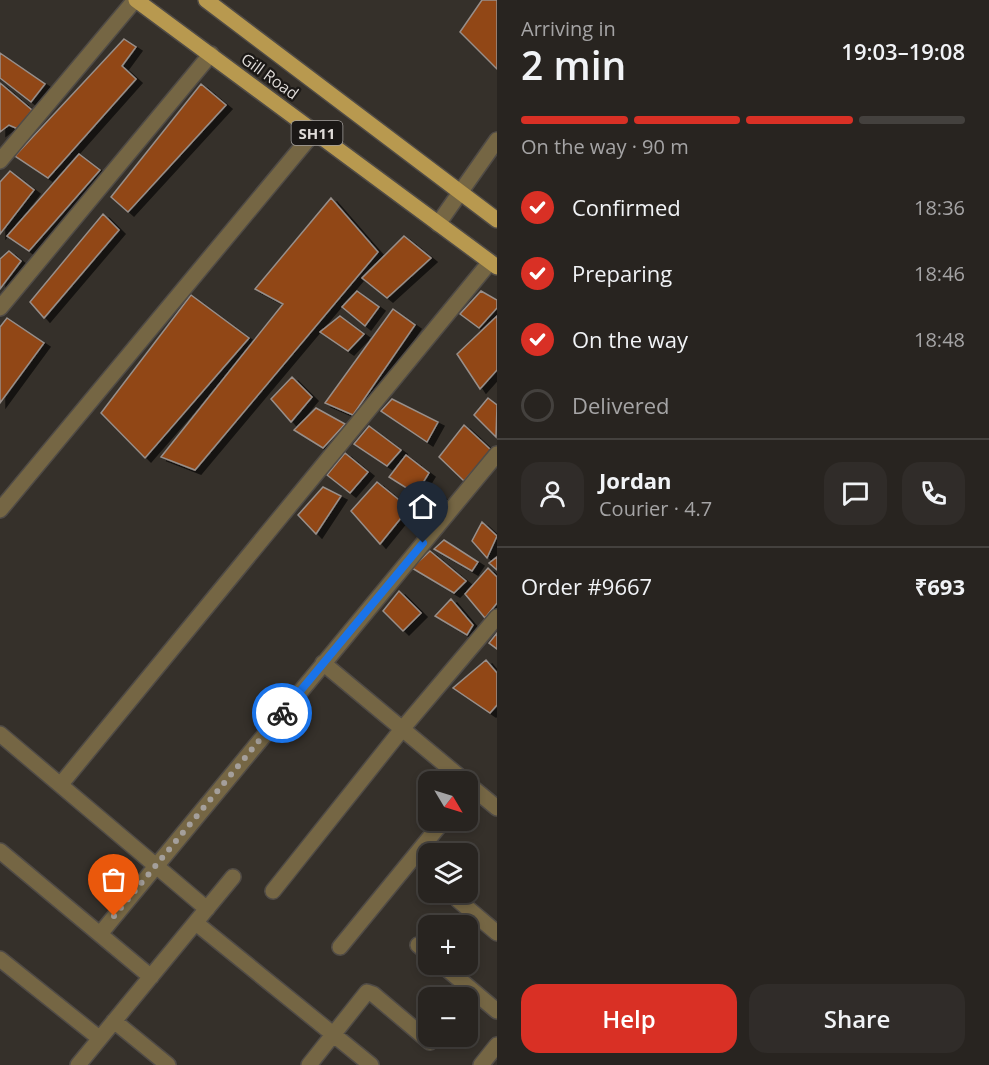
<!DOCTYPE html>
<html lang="en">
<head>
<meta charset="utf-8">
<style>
	:root { --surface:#282420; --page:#302c29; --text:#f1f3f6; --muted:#a5a4a5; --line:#44413e; --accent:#d93025 }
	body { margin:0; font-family:"Open Sans",sans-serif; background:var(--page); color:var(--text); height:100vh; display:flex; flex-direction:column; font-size:22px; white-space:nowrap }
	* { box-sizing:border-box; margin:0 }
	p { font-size:20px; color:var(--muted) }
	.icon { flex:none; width:33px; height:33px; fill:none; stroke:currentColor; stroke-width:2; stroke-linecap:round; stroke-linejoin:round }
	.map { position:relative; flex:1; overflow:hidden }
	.sheet { display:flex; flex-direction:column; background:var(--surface); width:492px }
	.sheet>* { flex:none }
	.needle { width:39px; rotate:128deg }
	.buttons { position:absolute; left:418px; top:771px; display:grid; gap:12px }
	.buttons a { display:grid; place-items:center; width:60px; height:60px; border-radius:12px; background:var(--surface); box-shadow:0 3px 9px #0003,0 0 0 2px var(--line); font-size:30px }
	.pin { position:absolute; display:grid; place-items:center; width:51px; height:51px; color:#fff; margin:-62px -26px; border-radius:50% 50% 50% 0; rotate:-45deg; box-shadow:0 0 6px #0007 }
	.pin .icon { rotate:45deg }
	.courier { position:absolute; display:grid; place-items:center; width:60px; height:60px; margin:-30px; border:4px solid #1a73e8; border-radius:50%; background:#fff; color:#222; box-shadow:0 2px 8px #0007 }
	.overview em { font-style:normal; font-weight:600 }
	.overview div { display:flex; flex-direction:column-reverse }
	.overview { display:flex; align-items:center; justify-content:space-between; height:102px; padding:0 24px }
	h1 { font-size:39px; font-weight:600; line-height:45px }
	.bar { display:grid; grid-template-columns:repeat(4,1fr); gap:9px 6px; align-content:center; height:72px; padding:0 24px }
	.bar i { height:8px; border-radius:4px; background:var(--line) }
	.bar .on { background:var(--accent) }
	.bar p { grid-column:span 4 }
	.line { display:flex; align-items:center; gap:15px; padding:0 24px; border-top:2px solid var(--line) }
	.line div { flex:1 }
	.round { display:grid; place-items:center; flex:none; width:63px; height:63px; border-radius:18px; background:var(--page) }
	ol { padding:0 24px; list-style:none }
	li { display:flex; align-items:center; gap:18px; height:66px }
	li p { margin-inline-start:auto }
	li .icon { padding:6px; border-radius:50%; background:var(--accent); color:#fff; stroke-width:4 }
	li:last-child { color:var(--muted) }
	li i { width:33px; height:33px; border:3px solid var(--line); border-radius:50% }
	.cta { display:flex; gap:12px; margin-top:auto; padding:12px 24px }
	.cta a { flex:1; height:69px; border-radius:18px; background:var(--accent); color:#fff; font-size:24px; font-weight:600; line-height:69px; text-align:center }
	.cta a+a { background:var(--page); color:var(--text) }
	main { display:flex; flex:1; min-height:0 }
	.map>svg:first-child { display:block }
	.building { fill:#914615; stroke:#988f8a; stroke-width:1.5; filter:url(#shadow) }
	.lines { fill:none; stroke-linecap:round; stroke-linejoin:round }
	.minor-casing { stroke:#504b46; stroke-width:18 }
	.primary-casing { stroke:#504b46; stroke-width:18 }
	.minor { stroke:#756644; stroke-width:15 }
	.primary { stroke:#b8994f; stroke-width:15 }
	.done { stroke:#a49f9b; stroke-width:6; stroke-dasharray:0 10.8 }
	.route { stroke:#1a73e8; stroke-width:8 }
	.labels { text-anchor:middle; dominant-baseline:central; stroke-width:4.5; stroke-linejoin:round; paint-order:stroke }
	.shield { fill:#1b1816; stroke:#a4a09e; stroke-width:1.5 }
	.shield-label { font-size:15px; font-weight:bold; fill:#dfdbd8 }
	.street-label { font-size:16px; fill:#dfdbd8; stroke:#1b1816 }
</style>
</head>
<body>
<main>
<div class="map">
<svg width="497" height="1065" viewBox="0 0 497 1065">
	<defs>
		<filter id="shadow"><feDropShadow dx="6" dy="4" stdDeviation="0" flood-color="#0009"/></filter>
	</defs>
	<rect width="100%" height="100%" fill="#35302a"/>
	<path class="building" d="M482,0H497V69L460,32Z
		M124,39L136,47L122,66L136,79L48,178L15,156Z
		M0,53L45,84L31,102L0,78Z
		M0,83L32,110L18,129L9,125L0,132Z
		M201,84L226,105L128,212L111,197Z
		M79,154L100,170L29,251L7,236Z
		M10,171L34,190L0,234V182Z
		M331,198L378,252L195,470L161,457L283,304L255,289Z
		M103,214L119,230L44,318L30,302Z
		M404,236L431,258L387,298L362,278Z
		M9,251L21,261L0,289V259Z
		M357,291L379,307L365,326L342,307Z
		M481,291L497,300V308L479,328L460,314Z
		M191,295L249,338L145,458L101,413Z
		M393,309L415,325L353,415L325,403Z
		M340,316L364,334L348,351L320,332Z
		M497,316V370L480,389L457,354Z
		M7,318L44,343L0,403V327Z
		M292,377L312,397L291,422L271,399Z
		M488,398L497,405L496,437L474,415Z
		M392,399L438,422L427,442L381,411Z
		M316,408L345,424L323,448L294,430Z
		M464,425L491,450L464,481L439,457Z
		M369,426L401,450L387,466L354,444Z
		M345,453L368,472L350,493L327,475Z
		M406,455L429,473L416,494L389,477Z
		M377,482L409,508L380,544L351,511Z
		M323,487L341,496L316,534L298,515Z
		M432,491L445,498L425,531L412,520Z
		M482,522L497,536L487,558L472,541Z
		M444,540L478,562L472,571L434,549Z
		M430,551L466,581L454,593L412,568Z
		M497,557V570L489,563Z
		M488,568L497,577V603L485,618L465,594Z
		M399,591L421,613L403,631L383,611Z
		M451,599L473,625L467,635L435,616Z
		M497,633V649L489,643Z
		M486,660L497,673V705L490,713L453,688Z"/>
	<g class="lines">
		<g class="minor-casing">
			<path id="minor" d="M0,161L135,0
				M438,224L497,140
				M0,308L211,54
				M0,510L315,131
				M323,663L466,782
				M0,734L207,909
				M61,784L490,262
				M468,784L497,808
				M0,851L151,977
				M273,891L403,728L497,617
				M458,900L497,933
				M196,923L371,1065
				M100,934L497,454
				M418,945L429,954
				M340,947L444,820
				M0,959L99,1038
				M441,964L497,1011
				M114,1021L168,1065
				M78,1065L233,877
				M309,1065L367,992L373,994L430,1042
				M481,1065L497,1045"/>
		</g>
		<g class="primary-casing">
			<path id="primary" d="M136,0L497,267
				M206,0L497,220"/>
		</g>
		<use href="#minor" class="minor"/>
		<use href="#primary" class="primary"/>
	</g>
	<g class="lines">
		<path class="done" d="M114,916L282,713"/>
		<path class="route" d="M282,713L423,543"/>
	</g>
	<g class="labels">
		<rect class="shield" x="291.5" y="121" width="51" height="24" rx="4.5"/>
		<g class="shield-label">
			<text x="317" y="133">SH11</text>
		</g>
		<g class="street-label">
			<text transform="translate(270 76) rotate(36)">Gill Road</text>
		</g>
	</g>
</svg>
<div class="buttons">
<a><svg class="needle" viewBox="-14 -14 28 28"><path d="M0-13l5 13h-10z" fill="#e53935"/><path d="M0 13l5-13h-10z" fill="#a5a4a5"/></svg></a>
<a><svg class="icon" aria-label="layers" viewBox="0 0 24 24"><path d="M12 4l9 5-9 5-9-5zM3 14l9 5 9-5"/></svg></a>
<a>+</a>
<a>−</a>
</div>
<div class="pin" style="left:114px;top:916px;background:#ea580c"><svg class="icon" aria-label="bag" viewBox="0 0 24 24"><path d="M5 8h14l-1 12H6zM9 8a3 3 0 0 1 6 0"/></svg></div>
<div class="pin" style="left:423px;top:543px;background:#1f2937"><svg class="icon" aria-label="home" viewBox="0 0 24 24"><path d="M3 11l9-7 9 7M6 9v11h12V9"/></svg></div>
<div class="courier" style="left:282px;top:713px"><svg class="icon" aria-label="bike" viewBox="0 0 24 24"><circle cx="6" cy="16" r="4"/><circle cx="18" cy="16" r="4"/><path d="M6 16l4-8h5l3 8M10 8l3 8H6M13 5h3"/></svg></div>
</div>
<section class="sheet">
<div class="overview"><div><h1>2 min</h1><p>Arriving in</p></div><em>19:03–19:08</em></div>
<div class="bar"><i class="on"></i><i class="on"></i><i class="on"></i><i></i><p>On the way · 90 m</p></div>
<ol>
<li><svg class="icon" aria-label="check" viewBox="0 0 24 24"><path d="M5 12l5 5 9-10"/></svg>Confirmed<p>18:36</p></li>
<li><svg class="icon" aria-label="check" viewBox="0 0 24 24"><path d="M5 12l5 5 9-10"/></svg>Preparing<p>18:46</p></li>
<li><svg class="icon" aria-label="check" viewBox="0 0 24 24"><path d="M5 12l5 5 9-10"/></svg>On the way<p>18:48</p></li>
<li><i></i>Delivered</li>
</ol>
<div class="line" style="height:108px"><a class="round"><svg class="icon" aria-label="person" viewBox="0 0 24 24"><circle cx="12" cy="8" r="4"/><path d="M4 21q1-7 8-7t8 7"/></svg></a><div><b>Jordan</b><p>Courier · 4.7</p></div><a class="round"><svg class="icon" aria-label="chat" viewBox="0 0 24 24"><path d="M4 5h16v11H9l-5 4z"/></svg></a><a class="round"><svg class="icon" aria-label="phone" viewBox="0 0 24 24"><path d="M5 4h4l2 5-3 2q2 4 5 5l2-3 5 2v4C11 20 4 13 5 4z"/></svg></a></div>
<div class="line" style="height:78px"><div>Order #9667</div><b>₹693</b></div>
<div class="cta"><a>Help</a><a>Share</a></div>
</section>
</main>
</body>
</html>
